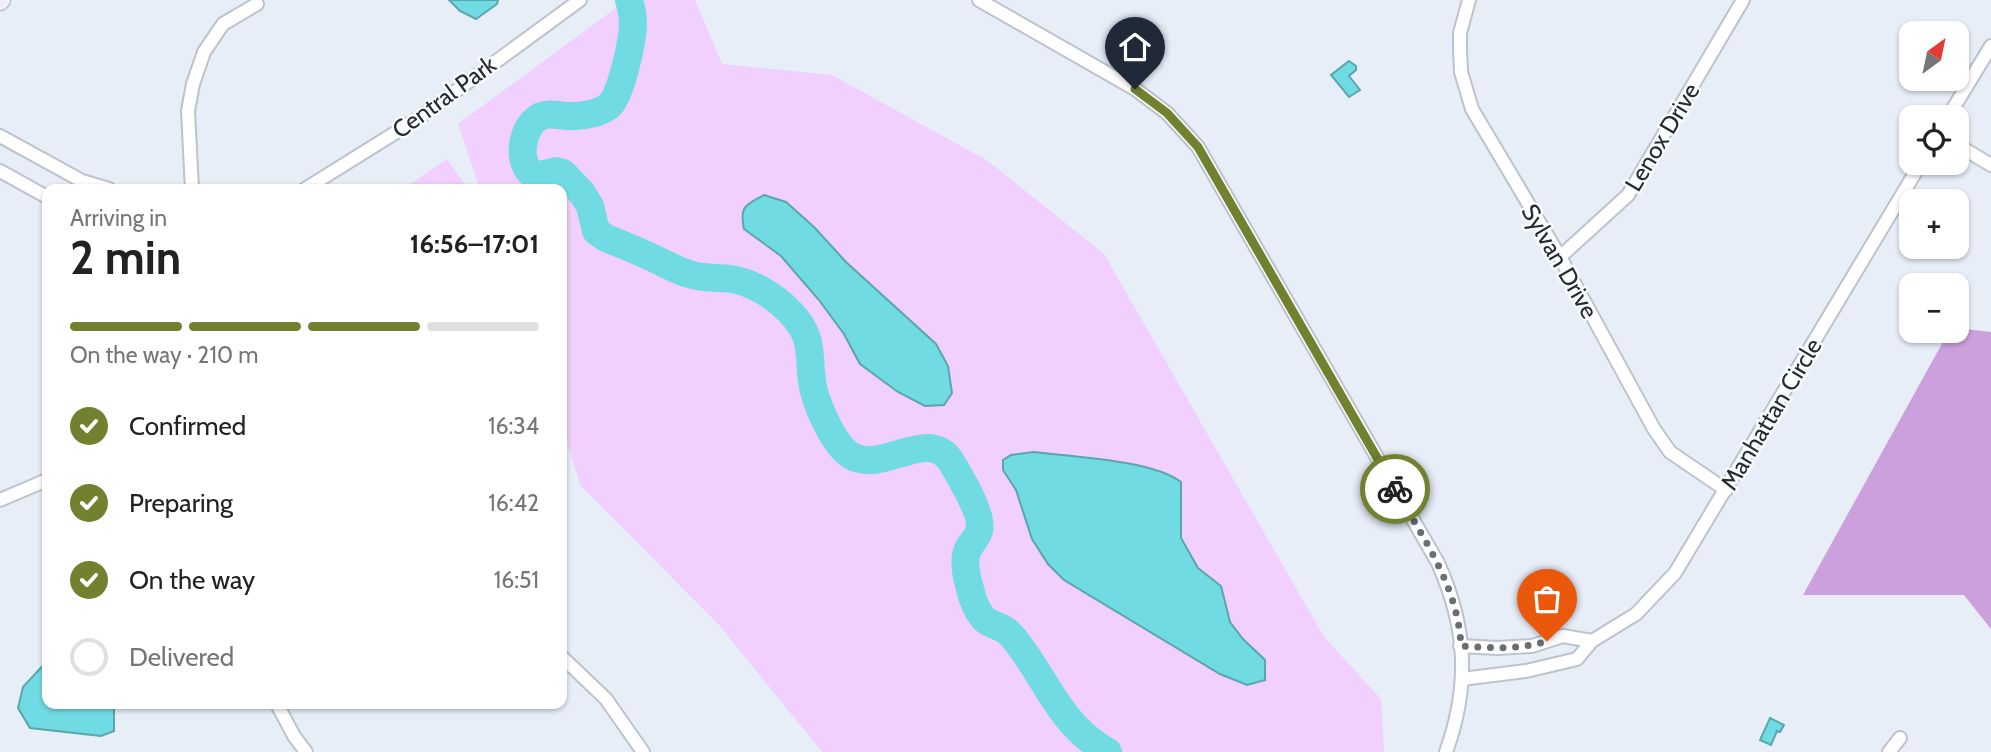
<!DOCTYPE html>
<html lang="en">
<head>
<meta charset="utf-8">
<style>
	:root { --surface:#fff; --page:#f2f2f2; --text:#222; --muted:#767676; --line:#e0e0e0; --accent:#72812f }
	body { margin:0; font-family:Cabin,sans-serif; background:var(--page); color:var(--text); height:100vh; display:flex; flex-direction:column; font-size:26px; white-space:nowrap }
	* { box-sizing:border-box; margin:0 }
	p { font-size:23px; color:var(--muted) }
	.icon { flex:none; width:38px; height:38px; fill:none; stroke:currentColor; stroke-width:2; stroke-linecap:round; stroke-linejoin:round }
	.map { position:relative; flex:1; overflow:hidden }
	.side { position:absolute; left:42px; top:184px; width:525px; height:525px; display:flex; flex-direction:column; background:var(--surface); border-radius:14px; box-shadow:0 2px 5px #0004 }
	.side>* { flex:none }
	.needle { width:46px; rotate:33deg }
	.controls { position:absolute; left:1899px; top:21px; display:grid; gap:14px }
	.controls a { display:grid; place-items:center; width:70px; height:70px; border-radius:14px; background:var(--surface); box-shadow:0 2px 5px #0004; font-size:35px }
	.pin { position:absolute; display:grid; place-items:center; width:60px; height:60px; color:#fff; margin:-72px -30px; border-radius:50% 50% 50% 0; rotate:-45deg; box-shadow:0 0 7px #0007 }
	.pin .icon { rotate:45deg }
	.courier { position:absolute; display:grid; place-items:center; width:70px; height:70px; margin:-35px; border:5px solid #72812f; border-radius:50%; background:#fff; color:#222; box-shadow:0 2px 9px #0007 }
	.overview em { font-style:normal; font-weight:800 }
	.overview div { display:flex; flex-direction:column-reverse }
	.overview { display:flex; align-items:center; justify-content:space-between; height:119px; padding:0 28px }
	h1 { font-size:46px; font-weight:800; line-height:52px }
	.bar { display:grid; grid-template-columns:repeat(4,1fr); gap:10px 7px; align-content:center; height:84px; padding:0 28px }
	.bar i { height:9px; border-radius:5px; background:var(--line) }
	.bar .selected { background:var(--accent) }
	.bar p { grid-column:span 4 }
	ol { padding:0 28px; list-style:none }
	li { display:flex; align-items:center; gap:21px; height:77px }
	li p { margin-inline-start:auto }
	li .icon { padding:7px; border-radius:50%; background:var(--accent); color:#fff; stroke-width:4 }
	li:last-child { color:var(--muted) }
	li i { width:38px; height:38px; border:4px solid var(--line); border-radius:50% }
	.map>svg:first-child { display:block }
	.green { fill:#f1cffe }
	.forest { fill:#cca0dd }
	.water { fill:#71dbe4; stroke:#5ba6ad; stroke-width:2 }
	.lines { fill:none; stroke-linecap:round; stroke-linejoin:round }
	.river { stroke:#71dbe4; stroke-width:28 }
	.street-casing { stroke:#bdc3cc; stroke-width:16 }
	.secondary-casing { stroke:#bdc3cc; stroke-width:21 }
	.street { stroke:#fff; stroke-width:12 }
	.secondary { stroke:#f0effe; stroke-width:18 }
	.done { stroke:#6a6e74; stroke-width:7; stroke-dasharray:0 12.6 }
	.route { stroke:#72812f; stroke-width:9 }
	.labels { text-anchor:middle; dominant-baseline:central; stroke-width:5; stroke-linejoin:round; paint-order:stroke }
	.street-label { font-size:24px; fill:#27292d; stroke:#f8fbff }
</style>
</head>
<body>
<div class="map">
<svg width="1991" height="752" viewBox="0 0 1991 752">
	<rect width="100%" height="100%" fill="#e7eef8"/>
	<path class="green" d="M627,0H695L722,64L832,75L988,161L1104,254L1324,637L1381,699L1384,752H822L719,625L581,486L562,429V189H480L458,124Z
		M447,159L468,189H403Z"/>
	<path class="forest" d="M1957,328L1991,332V629L1964,595H1803L1949,331H1956Z"/>
	<path class="water" d="M449,0H498L497,4L476,19L460,11Z
		M1349,61L1356,66V70L1349,76L1360,90L1349,97L1331,75Z
		M764,195L786,202L814,227L846,262L936,344L948,366L952,393L944,405L925,406L898,392L860,364L844,334L819,300L781,256L744,229C739,207 746,204 764,195Z
		M1034,452C1072,457 1153,460 1181,482V538L1198,568L1221,586L1230,622L1243,639L1265,660V680L1247,685L1220,674L1064,580L1048,564L1032,539L1016,490L1003,470V460L1011,455Z
		M47,661V704H114V731L101,736L30,728L18,708L23,687Z
		M1770,718L1784,725L1780,732L1777,731L1771,745L1760,740Z"/>
	<g class="lines">
		<path class="river" d="M629,0C631,7 633,14 633,22C633,39 622,92 610,105C606,109 600,111 595,113C589,114 581,116 574,116C564,117 551,112 541,116C521,125 515,165 535,176L556,171L563,173L582,193L590,206L596,231L606,238C623,245 639,251 655,259C666,264 678,271 689,274C702,279 717,277 731,279C752,282 776,297 790,312C814,337 808,351 812,381C814,400 833,444 850,455C882,476 929,424 952,463C960,477 984,516 979,531C977,538 971,543 968,549C963,559 966,574 969,585C972,598 977,615 988,622C996,626 1005,628 1011,635C1046,675 1057,724 1108,752"/>
		<g class="street-casing">
			<path id="street" d="M979,0L1135,89L1167,113L1198,147L1438,563C1467,628 1470,685 1446,752
				M1469,0L1460,33V49L1461,72L1472,109L1560,257L1654,429L1670,452L1726,490
				M1948,117L1991,46
				M0,136L82,181L109,189
				M1956,144L1991,165
				M0,171L47,197
				M192,189L188,111L193,84L204,52L223,24L257,4
				M305,189L419,118L580,0
				M1560,257L1628,195L1743,0
				M0,500L47,480
				M1460,646L1498,648L1532,646L1563,636L1592,641
				M562,657L606,699L643,752
				M1462,679L1526,671L1577,659L1592,641L1636,614L1675,573L1921,163
				M277,704L294,736L306,752
				M1889,752L1900,738"/>
		</g>
		<g class="secondary-casing">
			<path id="secondary" d="M0,1L1,0"/>
		</g>
		<use href="#street" class="street"/>
		<use href="#secondary" class="secondary"/>
	</g>
	<g class="lines">
		<path class="done" d="M1395,489C1424,539 1458,587 1461,646C1490,648 1519,650 1547,641"/>
		<path class="route" d="M1135,89L1167,113L1198,147L1395,489"/>
	</g>
	<g class="labels">
		<g class="street-label">
			<text transform="translate(444 97) rotate(-36)">Central Park</text>
			<text transform="translate(1662 137) rotate(-59)">Lenox Drive</text>
			<text transform="translate(1560 261) rotate(60)">Sylvan Drive</text>
			<text transform="translate(1771 414) rotate(-59)">Manhattan Circle</text>
		</g>
	</g>
</svg>
<div class="controls">
<a><svg class="needle" viewBox="-14 -14 28 28"><path d="M0-13l5 13h-10z" fill="#e53935"/><path d="M0 13l5-13h-10z" fill="#767676"/></svg></a>
<a><svg class="icon" aria-label="locate" viewBox="0 0 24 24"><circle cx="12" cy="12" r="6"/><path d="M12 2v4M12 18v4M2 12h4M18 12h4"/></svg></a>
<a>+</a>
<a>−</a>
</div>
<div class="pin" style="left:1547px;top:641px;background:#ea580c"><svg class="icon" aria-label="bag" viewBox="0 0 24 24"><path d="M5 8h14l-1 12H6zM9 8a3 3 0 0 1 6 0"/></svg></div>
<div class="pin" style="left:1135px;top:89px;background:#1f2937"><svg class="icon" aria-label="home" viewBox="0 0 24 24"><path d="M3 11l9-7 9 7M6 9v11h12V9"/></svg></div>
<div class="courier" style="left:1395px;top:489px"><svg class="icon" aria-label="bike" viewBox="0 0 24 24"><circle cx="6" cy="16" r="4"/><circle cx="18" cy="16" r="4"/><path d="M6 16l4-8h5l3 8M10 8l3 8H6M13 5h3"/></svg></div>
<section class="side">
<div class="overview"><div><h1>2 min</h1><p>Arriving in</p></div><em>16:56–17:01</em></div>
<div class="bar"><i class="selected"></i><i class="selected"></i><i class="selected"></i><i></i><p>On the way · 210 m</p></div>
<ol>
<li><svg class="icon" aria-label="check" viewBox="0 0 24 24"><path d="M5 12l5 5 9-10"/></svg>Confirmed<p>16:34</p></li>
<li><svg class="icon" aria-label="check" viewBox="0 0 24 24"><path d="M5 12l5 5 9-10"/></svg>Preparing<p>16:42</p></li>
<li><svg class="icon" aria-label="check" viewBox="0 0 24 24"><path d="M5 12l5 5 9-10"/></svg>On the way<p>16:51</p></li>
<li><i></i>Delivered</li>
</ol>
</section>
</div>
</body>
</html>
